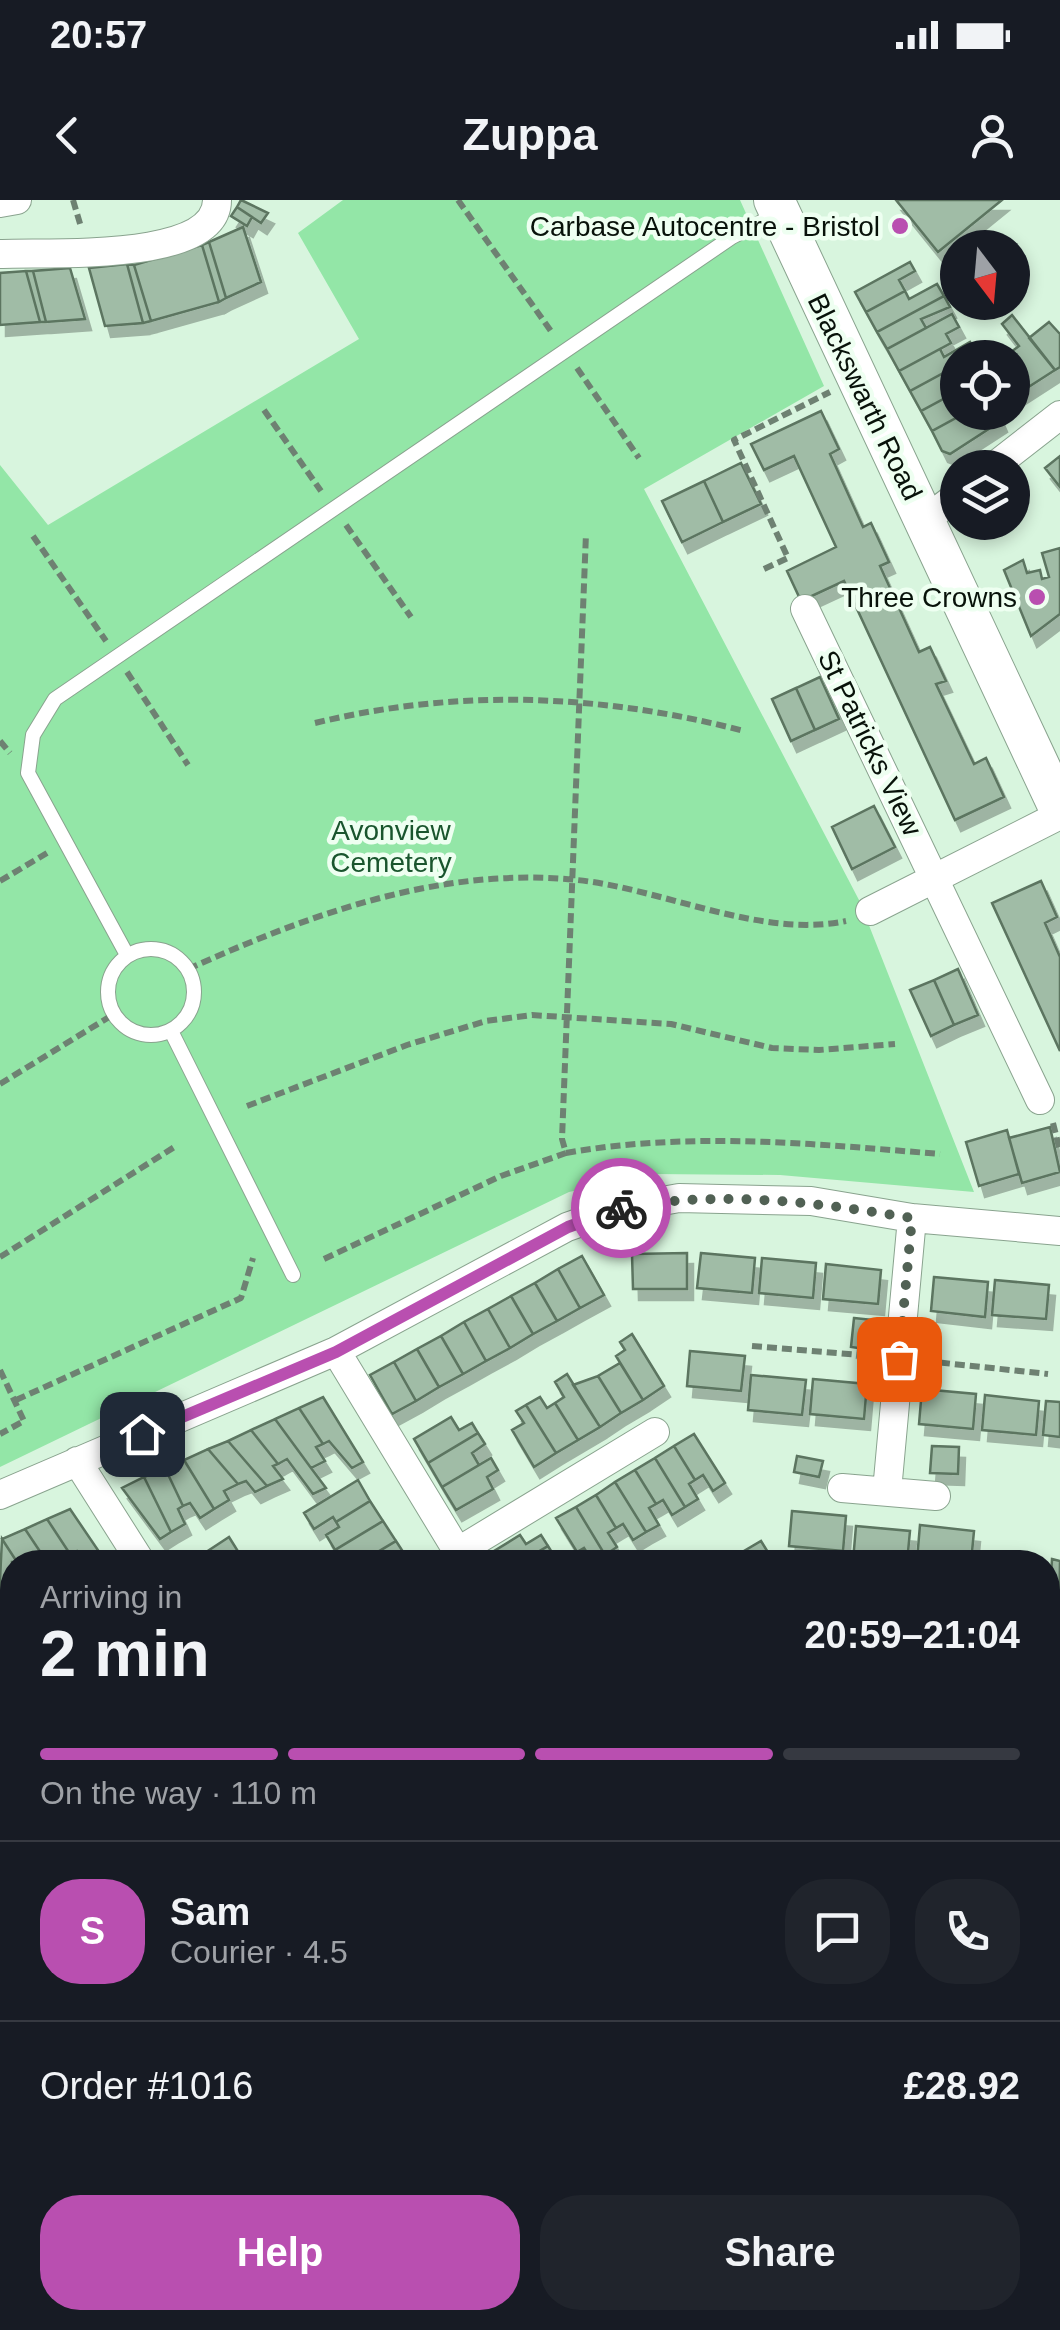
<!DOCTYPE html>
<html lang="en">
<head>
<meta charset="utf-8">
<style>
	:root { --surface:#171b24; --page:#20242c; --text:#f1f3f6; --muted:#9ea1a6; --line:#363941; --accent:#b94fb0 }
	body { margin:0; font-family:Helvetica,sans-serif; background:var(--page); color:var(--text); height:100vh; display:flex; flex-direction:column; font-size:38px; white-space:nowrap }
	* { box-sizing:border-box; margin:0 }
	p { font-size:32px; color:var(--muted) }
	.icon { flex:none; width:55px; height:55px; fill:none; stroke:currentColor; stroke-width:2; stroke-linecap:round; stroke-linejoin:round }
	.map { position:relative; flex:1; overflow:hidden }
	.drawer { position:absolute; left:0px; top:1350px; width:1060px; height:780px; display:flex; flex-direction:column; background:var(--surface); border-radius:40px 40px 0 0; box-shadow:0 5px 15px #0003 }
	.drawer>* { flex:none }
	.needle { width:65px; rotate:164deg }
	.tools { position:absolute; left:940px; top:30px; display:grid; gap:20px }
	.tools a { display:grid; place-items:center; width:90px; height:90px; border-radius:50%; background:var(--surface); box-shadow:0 5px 15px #0003; font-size:50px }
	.pin { position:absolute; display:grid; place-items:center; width:85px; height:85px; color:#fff; margin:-42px; border-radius:20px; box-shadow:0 5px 15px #0006 }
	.courier { position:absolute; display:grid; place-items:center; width:100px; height:100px; margin:-50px; border:8px solid #b94fb0; border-radius:50%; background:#fff; color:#222; box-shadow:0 2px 12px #0007 }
	.overview em { font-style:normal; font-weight:800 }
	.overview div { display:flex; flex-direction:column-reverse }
	.overview { display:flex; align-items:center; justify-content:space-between; height:170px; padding:0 40px }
	h1 { font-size:65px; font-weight:800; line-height:75px }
	.bar { display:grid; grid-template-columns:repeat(4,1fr); gap:15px 10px; align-content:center; height:120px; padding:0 40px }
	.bar i { height:12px; border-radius:8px; background:var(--line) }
	.bar .on { background:var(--accent) }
	.bar p { grid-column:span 4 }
	.line { display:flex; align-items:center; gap:25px; padding:0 40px; border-top:2px solid var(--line) }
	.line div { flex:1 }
	.round { display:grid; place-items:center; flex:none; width:105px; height:105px; border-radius:40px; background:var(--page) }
	.primary-button { display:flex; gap:20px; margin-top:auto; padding:20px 40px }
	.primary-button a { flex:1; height:115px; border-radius:40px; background:var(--accent); color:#fff; font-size:40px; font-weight:800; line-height:115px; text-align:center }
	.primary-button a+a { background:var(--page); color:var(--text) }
	.status { display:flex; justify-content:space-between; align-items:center; height:70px; padding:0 50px; background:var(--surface); direction:ltr }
	.status svg { height:28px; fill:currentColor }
	header { display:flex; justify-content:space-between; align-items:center; height:130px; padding:0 40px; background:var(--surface); font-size:45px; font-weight:800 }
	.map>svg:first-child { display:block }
	.green { fill:#93e6a7 }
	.building { fill:#a0bca6; stroke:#5b7460; stroke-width:2.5; filter:url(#shadow) }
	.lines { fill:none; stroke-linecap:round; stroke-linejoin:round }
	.lane-casing { stroke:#89a38e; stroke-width:16 }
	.street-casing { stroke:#89a38e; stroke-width:30 }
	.secondary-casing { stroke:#89a38e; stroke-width:42 }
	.primary-casing { stroke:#89a38e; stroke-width:48 }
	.path { stroke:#6e8172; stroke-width:6; stroke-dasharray:10 5; stroke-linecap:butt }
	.lane { stroke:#fff; stroke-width:14 }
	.street { stroke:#fff; stroke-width:28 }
	.secondary { stroke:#fff; stroke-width:40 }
	.primary { stroke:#fff; stroke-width:45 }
	.done { stroke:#516154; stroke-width:10; stroke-dasharray:0 18 }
	.route { stroke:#b94fb0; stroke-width:12 }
	.poi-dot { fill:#b94fb0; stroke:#eefff1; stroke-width:4 }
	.labels { text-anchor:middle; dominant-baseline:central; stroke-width:9; stroke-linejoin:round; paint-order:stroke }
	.poi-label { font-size:28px; fill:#08120a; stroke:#eefff1; text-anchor:end }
	.street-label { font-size:28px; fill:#08120a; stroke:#eefff1 }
	.park-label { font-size:28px; fill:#19552d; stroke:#eefff1 }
</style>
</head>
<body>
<div class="status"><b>20:57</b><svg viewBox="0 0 49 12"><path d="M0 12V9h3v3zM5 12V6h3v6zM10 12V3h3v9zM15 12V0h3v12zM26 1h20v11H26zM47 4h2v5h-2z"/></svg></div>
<header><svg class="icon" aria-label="back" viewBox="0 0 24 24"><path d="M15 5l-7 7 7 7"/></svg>Zuppa<svg class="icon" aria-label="person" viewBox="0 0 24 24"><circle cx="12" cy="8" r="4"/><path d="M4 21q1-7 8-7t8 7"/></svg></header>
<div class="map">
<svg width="1060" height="2130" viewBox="0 0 1060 2130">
	<defs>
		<filter id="shadow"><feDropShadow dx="6" dy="11" stdDeviation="0" flood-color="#0004"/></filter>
	</defs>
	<rect width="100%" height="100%" fill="#d8f5de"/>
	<path class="green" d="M343,0H740L824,186L644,289L859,700L974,992L780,975L652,974L569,992L0,1267V265L48,325L359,139L298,33Z"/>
	<path class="building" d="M241,0L268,13L261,23L237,7Z
		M896,0H1002L938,52Z
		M237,7L252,17L247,26L231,16Z
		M243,27L261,82L226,98L209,42Z
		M209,42L226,98L219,102L202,45Z
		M202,45L219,102L151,121L134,65Z
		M910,62L915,71L899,80L905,91L866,112L855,92Z
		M127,64L134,65L151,121L143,123Z
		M127,64L143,123L105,126L89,68Z
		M70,68L85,119L46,122L33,71Z
		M26,71H33L46,122H40Z
		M26,71L40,122L0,125V73Z
		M937,84L944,96L877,132L866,112L905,91L909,99Z
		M944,96L950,107L921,119L926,128L887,149L877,132Z
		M952,114L959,127L946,134L951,143L899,171L887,149Z
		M1012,115L1055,170L1016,195L1012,158H1003L1019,146L1002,124Z
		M1049,122L1060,134V167L1055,170L1029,138Z
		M970,142L977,154L958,158V165L910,191L899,171L940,149L944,157Z
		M958,165V191L921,211L910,191Z
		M958,191V212H967L932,231L921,211Z
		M821,211L839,249L830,254L863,327L871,323L889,362L880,366L919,452L930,447L946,481L936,484L974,564L986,558L1004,597L955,620L844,381L801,401L787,371L836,347L794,256L764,270L751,244Z
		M967,212H997L1001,221L950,254L942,251L932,231Z
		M1060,256V287L1045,268Z
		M741,263L761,304L723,322L704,281Z
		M704,281L723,322L682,342L662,301Z
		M1060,348V414L1031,436L1004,370L1023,360L1027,373L1040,370L1042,379L1049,377L1042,353Z
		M820,477L839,519L815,530L796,488Z
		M796,488L815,530L791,541L772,499Z
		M874,606L895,647L852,669L832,627Z
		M1041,681L1057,717L1045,723L1060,757V851L992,703Z
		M958,769L978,815L954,825L934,780Z
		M934,780L954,825L931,836L910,790Z
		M1050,927L1060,972L1022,983L1009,938Z
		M1007,930L1019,974L979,986L966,942Z
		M687,1053V1089H633L632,1054Z
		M701,1053L755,1058L752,1093L697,1088Z
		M582,1056L604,1095L580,1108L558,1069Z
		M762,1058L816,1063L813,1098L759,1093Z
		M826,1064L881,1070L878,1104L823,1099Z
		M558,1069L580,1108L557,1121L535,1083Z
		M934,1077L988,1082L985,1117L931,1111Z
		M995,1080L1049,1085L1046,1119L992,1115Z
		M535,1083L557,1121L533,1134L511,1096Z
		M511,1096L533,1134L510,1148L488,1109Z
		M488,1109L510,1148L486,1161L464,1122Z
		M854,1118L883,1121L880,1151L851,1147Z
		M464,1122L486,1161L463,1174L441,1136Z
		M632,1134L664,1186L643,1200L616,1156L625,1150L620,1142Z
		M441,1136L463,1174L439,1187L417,1149Z
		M417,1149L439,1187L416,1201L394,1162Z
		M690,1151L745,1156L741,1191L687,1186Z
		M394,1162L416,1201L392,1214L370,1175Z
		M620,1163L643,1200L621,1213L598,1176Z
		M567,1174L600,1227L578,1240L555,1203L564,1197L555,1182Z
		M751,1175L806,1180L802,1215L748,1210Z
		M598,1176L621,1213L600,1227L573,1185Z
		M813,1179L867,1184L864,1219L810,1214Z
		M922,1189L976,1194L973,1229L919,1224Z
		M985,1195L1039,1201L1036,1235L982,1230Z
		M323,1197L363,1262L352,1268L329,1241L323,1244L299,1208Z
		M540,1197L547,1208L555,1203L578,1240L556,1253L526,1205Z
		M1046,1201L1060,1202V1237L1043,1235Z
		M526,1205L556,1253L534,1267L512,1230L524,1223L516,1211Z
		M299,1208L323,1244L316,1247L325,1261L311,1268L275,1219Z
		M451,1217L459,1230L472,1223L478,1233L428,1263L414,1239Z
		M275,1219L311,1268L326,1288L313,1294L287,1259L278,1264L251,1230Z
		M251,1230L278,1264L273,1266L283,1279L267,1286L228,1241Z
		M478,1233L485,1244L472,1253L479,1265L442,1287L428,1263Z
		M694,1234L725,1283L713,1291L703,1275L695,1280L674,1246Z
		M228,1241L267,1286L255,1292L246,1281L238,1284L208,1249Z
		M674,1246L695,1280L689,1284L698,1299L685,1307L655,1258Z
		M932,1246L959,1247L958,1274L930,1273Z
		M208,1249L238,1284L224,1291L229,1300L214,1309L184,1260Z
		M797,1256L823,1261L819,1277L794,1272Z
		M491,1258L498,1270L487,1277L493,1289L456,1310L442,1287Z
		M655,1258L685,1307L672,1315L663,1300L656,1304L635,1270Z
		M184,1260L214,1309L200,1318L190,1303L183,1306L165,1268Z
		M165,1268L183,1306L178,1309L185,1324L171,1332L144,1277Z
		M635,1270L656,1304L649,1308L659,1325L646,1332L615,1282Z
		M144,1277L171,1332L160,1339L122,1288Z
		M358,1280L370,1301L336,1322L333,1317L314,1329L304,1313Z
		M615,1282L646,1332L633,1340L623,1324L616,1328L596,1295Z
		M596,1295L616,1328L608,1333L617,1347L605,1355L576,1307Z
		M370,1301L383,1321L335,1350L326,1335L339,1327L336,1322Z
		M576,1307L605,1355L593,1362L584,1348L577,1352L556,1318Z
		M70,1309L106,1362H85L77,1351L70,1354L47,1319Z
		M792,1311L846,1316L843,1351L789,1346Z
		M47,1319L70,1354L61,1358L64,1362H47L25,1329Z
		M383,1321L396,1341L361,1362L358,1357L343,1362L335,1350Z
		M920,1325L974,1331L971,1362L917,1360Z
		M856,1326L910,1331L907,1362L853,1361Z
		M25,1329L47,1362H17L2,1339Z
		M520,1335L526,1344L541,1335L548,1346L521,1362H490L486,1356Z
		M229,1337L239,1353L228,1362H191Z
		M2,1339L17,1362H12V1400L0,1380Z
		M396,1341L409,1361L361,1362Z
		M761,1341L774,1362H744L739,1354Z
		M548,1346L556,1359L550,1362H521Z
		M1052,1359L1060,1361L1059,1433L1048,1430Z
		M0,1380L12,1400V1405L0,1410Z
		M12,1458V1475L0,1483V1462Z
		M9,1477L12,1502L0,1510V1483Z
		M1048,1479L1060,1482V1565L1048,1562Z
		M12,1502V1529L0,1536V1510Z
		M12,1529V1556L7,1559L0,1536Z
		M1054,1601L1060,1602V1708L1048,1706V1606L1053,1608Z
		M8,1694L12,1718L0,1725V1699Z
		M12,1718V1743L0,1751V1725Z
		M12,1743V1769L0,1777V1751Z
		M1048,1744L1060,1746V1821L1048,1908Z
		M12,1769V1786L1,1793L0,1777Z
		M12,1913V1925L0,1933V1919Z
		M4,1955L9,1963L12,1961V1979L0,1986V1958Z
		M1048,1955L1058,1962L1057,1975L1048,1976Z
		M12,1979V2007L0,2014V1986Z
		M1060,1985V2077L1048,2081V1986Z
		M12,2007V2035L4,2040L0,2014Z
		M99,2118L79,2130H59L53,2119Z
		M99,2118L105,2127L119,2118L130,2123L118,2130H79Z
		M139,2118H167L175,2130H118Z
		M167,2118H201L209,2130H175Z
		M201,2118H226L230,2123L209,2130Z
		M291,2118H316L318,2130H294Z
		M316,2118H436L437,2130H318Z
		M498,2118H589V2126L500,2130Z
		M589,2118H612L613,2124L589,2126Z
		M684,2118H730L731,2122L683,2124Z"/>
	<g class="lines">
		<g class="lane-casing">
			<path id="lane" d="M108 792a43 43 0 1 1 86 0a43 43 0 1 1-86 0Z
				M127,755L28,573L33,535L55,499L732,37L779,13
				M171,831L293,1075
				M1054,1866L1060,1867"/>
		</g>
		<g class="street-casing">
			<path id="street" d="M0,3L17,0
				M0,54C43,51 217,64 217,0
				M992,268L1060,215
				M924,321L958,295
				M805,409L1040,900
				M870,711L1060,615
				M336,1151L464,1362
				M77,1261L141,1362
				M842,1288L936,1296
				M887,1291L912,1018
				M0,1295L336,1151L567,1027L618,1009L679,998L811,1001L912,1018L1060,1031
				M457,1352L655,1232
				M0,1608L12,1628
				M0,1841L12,1835
				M1048,1938L1060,1941
				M0,2080L12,2100
				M24,2118L32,2130
				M473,2118L475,2130
				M902,2118L903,2130"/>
		</g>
		<g class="secondary-casing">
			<path id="secondary" d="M774,0L1060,610"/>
		</g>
		<g class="primary-casing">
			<path id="primary" d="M976,2130L1044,2118"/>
		</g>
		<path class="path" d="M73,0L81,27
			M458,0L553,134
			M577,168L639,258
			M264,210L321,291
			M346,325L411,417
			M33,336L106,441
			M764,369L788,358L734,240L830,192
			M127,472L188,565
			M315,523C459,488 601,494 744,531
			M0,541L10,553
			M0,681L47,653
			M188,769C311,714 441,666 577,680C664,689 761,739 846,721
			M0,884L114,814
			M247,906L407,845L486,821L532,815L671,824L772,848L819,850L895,844
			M1053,923L1060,951
			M566,953C689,931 816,944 940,954
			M0,1057L176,946
			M324,1059L501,976L566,953L562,939L586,334
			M752,1146L873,1156
			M925,1161L1048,1174
			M0,1170L24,1221L0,1234
			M16,1200L241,1098L253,1058
			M678,2130L681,2118"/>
		<use href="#lane" class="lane"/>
		<use href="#street" class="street"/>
		<use href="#secondary" class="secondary"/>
		<use href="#primary" class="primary"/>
	</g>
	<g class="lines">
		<path class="done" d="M621,1008C719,990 814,1002 912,1018L899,1159"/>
		<path class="route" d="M142,1234L336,1152L568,1027L621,1008"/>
	</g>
	<g class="poi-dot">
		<circle cx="900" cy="26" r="10"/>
		<circle cx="1037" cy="397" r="10"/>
	</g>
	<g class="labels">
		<g class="poi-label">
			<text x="880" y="26">Carbase Autocentre - Bristol</text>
			<text x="1017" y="397">Three Crowns</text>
		</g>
		<g class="street-label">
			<text transform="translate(865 197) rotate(64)">Blackswarth Road</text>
			<text transform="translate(870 543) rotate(64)">St Patricks View</text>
		</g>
		<g class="park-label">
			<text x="391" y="630">Avonview<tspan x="391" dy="32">Cemetery</tspan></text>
		</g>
	</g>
</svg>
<div class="tools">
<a><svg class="needle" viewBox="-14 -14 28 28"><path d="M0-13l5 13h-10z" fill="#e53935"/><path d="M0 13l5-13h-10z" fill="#9ea1a6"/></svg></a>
<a><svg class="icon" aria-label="locate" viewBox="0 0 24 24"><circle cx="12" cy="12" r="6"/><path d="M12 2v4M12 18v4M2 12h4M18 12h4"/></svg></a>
<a><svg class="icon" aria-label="layers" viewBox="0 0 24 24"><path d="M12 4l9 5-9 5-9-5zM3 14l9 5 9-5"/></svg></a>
</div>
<div class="pin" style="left:899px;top:1159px;background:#ea580c"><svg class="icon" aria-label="bag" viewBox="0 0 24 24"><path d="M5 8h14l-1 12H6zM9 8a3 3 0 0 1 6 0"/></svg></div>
<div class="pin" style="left:142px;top:1234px;background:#1f2937"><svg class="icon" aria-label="home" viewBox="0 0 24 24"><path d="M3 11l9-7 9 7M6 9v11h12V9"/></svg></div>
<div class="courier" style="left:621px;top:1008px"><svg class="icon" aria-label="bike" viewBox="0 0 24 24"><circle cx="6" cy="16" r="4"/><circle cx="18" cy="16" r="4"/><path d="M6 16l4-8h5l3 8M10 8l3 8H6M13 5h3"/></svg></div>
<section class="drawer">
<div class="overview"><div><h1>2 min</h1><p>Arriving in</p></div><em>20:59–21:04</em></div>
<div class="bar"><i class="on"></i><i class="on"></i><i class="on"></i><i></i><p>On the way · 110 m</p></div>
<div class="line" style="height:180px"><b class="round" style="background:var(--accent);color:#fff">S</b><div><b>Sam</b><p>Courier · 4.5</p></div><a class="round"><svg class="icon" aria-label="chat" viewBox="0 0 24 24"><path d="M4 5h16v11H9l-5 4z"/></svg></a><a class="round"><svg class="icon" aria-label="phone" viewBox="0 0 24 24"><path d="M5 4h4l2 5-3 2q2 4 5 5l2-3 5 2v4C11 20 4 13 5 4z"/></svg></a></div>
<div class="line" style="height:130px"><div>Order #1016</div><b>£28.92</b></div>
<div class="primary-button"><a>Help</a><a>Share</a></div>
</section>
</div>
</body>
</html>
